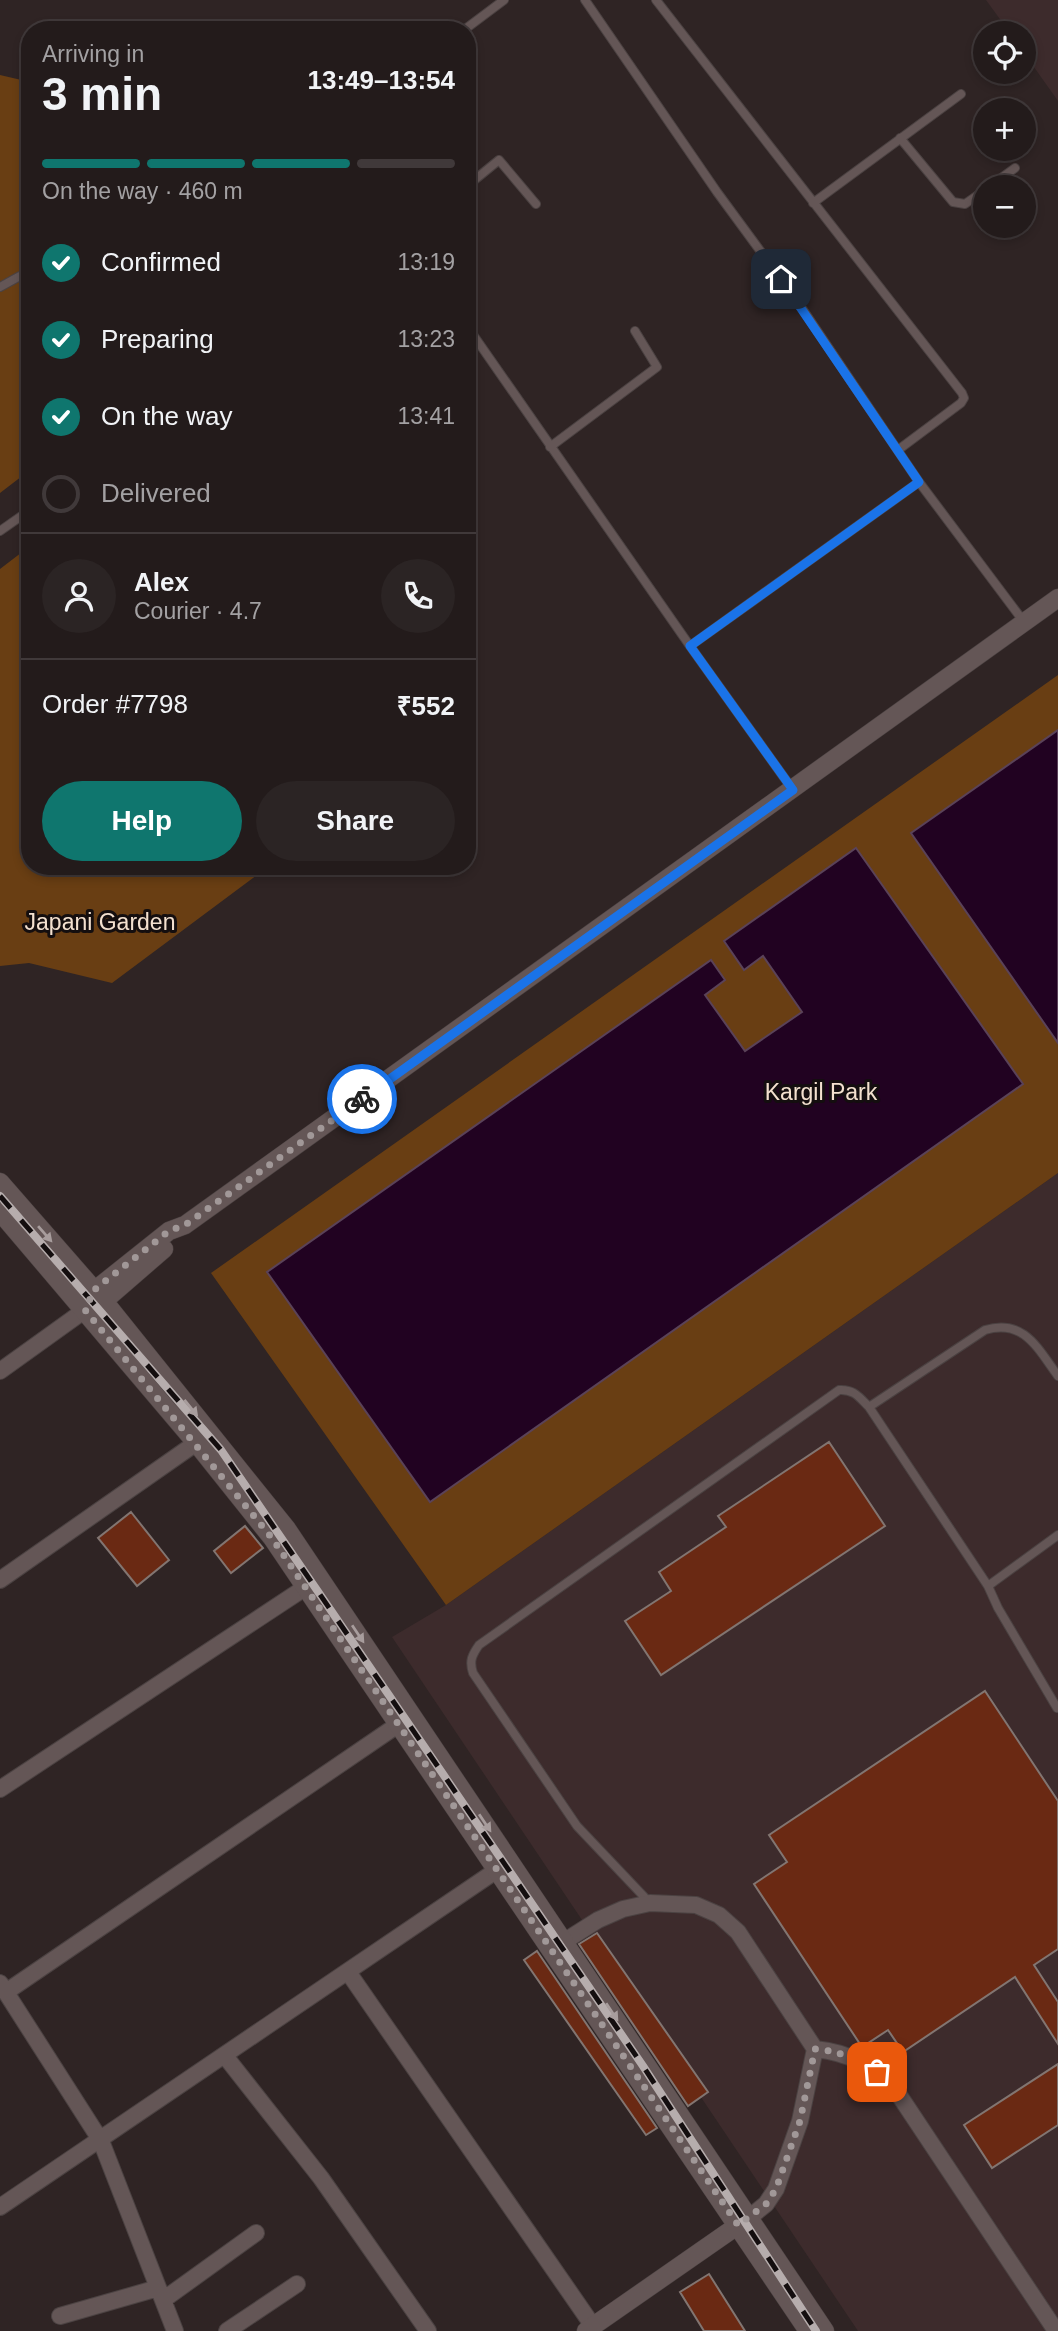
<!DOCTYPE html>
<html lang="en">
<head>
<meta charset="utf-8">
<style>
	:root { --surface:#231b1b; --page:#2b2424; --text:#f1f3f6; --muted:#a3a1a3; --line:#40393a; --accent:#0f766e }
	body { margin:0; font-family:Helvetica,sans-serif; background:var(--page); color:var(--text); height:100vh; display:flex; flex-direction:column; font-size:26px; white-space:nowrap }
	* { box-sizing:border-box; margin:0 }
	p { font-size:23px; color:var(--muted) }
	.icon { flex:none; width:38px; height:38px; fill:none; stroke:currentColor; stroke-width:2; stroke-linecap:round; stroke-linejoin:round }
	.map { position:relative; flex:1; overflow:hidden }
	.details { position:absolute; left:21px; top:21px; width:455px; height:854px; display:flex; flex-direction:column; background:var(--surface); border-radius:28px; box-shadow:0 4px 10px #0003,0 0 0 2px var(--line) }
	.details>* { flex:none }
	.controls { position:absolute; left:973px; top:21px; display:grid; gap:14px }
	.controls a { display:grid; place-items:center; width:63px; height:63px; border-radius:50%; background:var(--surface); box-shadow:0 4px 10px #0003,0 0 0 2px var(--line); font-size:35px }
	.pin { position:absolute; display:grid; place-items:center; width:60px; height:60px; color:#fff; margin:-30px; border-radius:14px; box-shadow:0 4px 10px #0006 }
	.courier { position:absolute; display:grid; place-items:center; width:70px; height:70px; margin:-35px; border:5px solid #1a73e8; border-radius:50%; background:#fff; color:#222; box-shadow:0 2px 9px #0007 }
	.overview em { font-style:normal; font-weight:700 }
	.overview div { display:flex; flex-direction:column-reverse }
	.overview { display:flex; align-items:center; justify-content:space-between; height:119px; padding:0 21px }
	h1 { font-size:46px; font-weight:700; line-height:52px }
	.bar { display:grid; grid-template-columns:repeat(4,1fr); gap:10px 7px; align-content:center; height:84px; padding:0 21px }
	.bar i { height:9px; border-radius:5px; background:var(--line) }
	.bar .on { background:var(--accent) }
	.bar p { grid-column:span 4 }
	.line { display:flex; align-items:center; gap:18px; padding:0 21px; border-top:2px solid var(--line) }
	.line div { flex:1 }
	.round { display:grid; place-items:center; flex:none; width:74px; height:74px; border-radius:37px; background:var(--page) }
	ol { padding:0 21px; list-style:none }
	li { display:flex; align-items:center; gap:21px; height:77px }
	li p { margin-inline-start:auto }
	li .icon { padding:7px; border-radius:50%; background:var(--accent); color:#fff; stroke-width:4 }
	li:last-child { color:var(--muted) }
	li i { width:38px; height:38px; border:4px solid var(--line); border-radius:50% }
	.primary-button { display:flex; gap:14px; margin-top:auto; padding:14px 21px }
	.primary-button a { flex:1; height:80px; border-radius:42px; background:var(--accent); color:#fff; font-size:28px; font-weight:700; line-height:80px; text-align:center }
	.primary-button a+a { background:var(--page); color:var(--text) }
	.map>svg:first-child { display:block }
	.built { fill:#3d2b2c }
	.green { fill:#693e13 }
	.water { fill:#210221; stroke:#5a4258; stroke-width:2 }
	.building { fill:#6a2913; stroke:#827571; stroke-width:2 }
	.lines { fill:none; stroke-linecap:round; stroke-linejoin:round }
	.lane-casing { stroke:#4b4242; stroke-width:10 }
	.street-casing { stroke:#4b4242; stroke-width:18 }
	.secondary-casing { stroke:#4b4242; stroke-width:19 }
	.lane { stroke:#645656; stroke-width:8 }
	.street { stroke:#645656; stroke-width:16 }
	.secondary { stroke:#645656; stroke-width:18 }
	.rail-casing { stroke:#b6adad; stroke-width:8 }
	.rail { stroke:#140e0f; stroke-width:5; stroke-dasharray:16; stroke-linecap:butt }
	.oneway { fill:#a89d9d }
	.done { stroke:#a19898; stroke-width:7; stroke-dasharray:0 12.6 }
	.route { stroke:#1a73e8; stroke-width:9 }
	.labels { text-anchor:middle; dominant-baseline:central; stroke-width:6; stroke-linejoin:round; paint-order:stroke }
	.park-label { font-size:23px; fill:#f3e0cf; stroke:#140e0f }
</style>
</head>
<body>
<div class="map">
<svg width="1058" height="2331" viewBox="0 0 1058 2331">
	<rect width="100%" height="100%" fill="#2f2424"/>
	<path class="built" d="M986,0H1058V101L1024,53V33H1010Z
		M1058,1173V2331H858L392,1637L446,1605Z"/>
	<path class="green" d="M0,75L30,82V470L0,493Z
		M30,546V866H269L112,983L29,963L0,966V569Z
		M1058,675V1173L446,1605L211,1273Z"/>
	<path class="water" d="M1058,730V1043L911,833Z
		M856,848L1023,1084L430,1502L267,1272L711,960L725,980L705,995L745,1051L802,1012L763,956L744,970L724,941Z"/>
	<path class="building" d="M829,1442L885,1526L661,1675L625,1621L671,1591L659,1572L726,1527L718,1516Z
		M131,1512L169,1560L137,1586L98,1538Z
		M245,1526L263,1548L231,1573L214,1551Z
		M985,1691L1058,1801V1949L1034,1965L1058,2002V2044L1015,1977L903,2052L888,2030L862,2047L754,1884L787,1862L769,1835Z
		M597,1933L708,2092L688,2106L579,1944Z
		M537,1951L657,2128L646,2135L524,1960Z
		M1058,2064V2125L992,2168L964,2125Z
		M709,2274L745,2331H704L680,2292Z"/>
	<g class="lines">
		<g class="lane-casing">
			<path id="lane" d="M585,0L717,192L797,301L919,482
				M656,0L962,393L964,398L961,403L898,450
				M464,30L504,0
				M900,138L953,202L965,204L985,190
				M467,186L499,160L536,204
				M989,187L1015,168
				M813,203L961,94
				M0,287L20,276L30,278
				M467,326L690,646L793,790
				M550,447L657,367L635,331
				M0,531L30,510
				M690,646L919,482L1024,622
				M869,1407L985,1330C1024,1318 1038,1349 1058,1376
				M988,1586L1058,1535
				M650,1903L577,1826L473,1673C469,1661 472,1655 479,1645L839,1390C854,1389 859,1397 869,1407L988,1586L998,1608L1057,1708"/>
		</g>
		<g class="street-casing">
			<path id="street" d="M0,1371L85,1310
				M0,1580L196,1443
				M0,1789L306,1587
				M565,1941L598,1920L623,1909L650,1903L696,1905L719,1915L738,1932L815,2049C853,2053 871,2066 897,2092L1056,2331
				M348,1972L593,2326
				M0,1983L101,2141L175,2331
				M6,1992L399,1724
				M225,2056L321,2178L428,2331
				M0,2207L497,1870
				M750,2217L766,2204L776,2189L800,2121L815,2049
				M163,2300L256,2233
				M60,2316L158,2288
				M227,2331L297,2284"/>
		</g>
		<g class="secondary-casing">
			<path id="secondary" d="M0,1182L104,1301L287,1529L825,2331
				M0,1212L196,1443L272,1538L808,2331
				M90,1299L95,1290L169,1231L185,1225L1058,598
				M94,1306L104,1301L164,1249
				M586,2331L747,2219"/>
		</g>
		<use href="#lane" class="lane"/>
		<use href="#street" class="street"/>
		<use href="#secondary" class="secondary"/>
		<g class="rail-casing">
			<path id="rail" d="M0,1196L221,1450L643,2066L816,2331"/>
		</g>
		<use href="#rail" class="rail"/>
	</g>
	<defs><path id="oneway-solid" d="M-6-.8H1V-3.2L6.5 0L1 3.2V.8H-6Z" transform="scale(1.75)"/></defs>
	<g class="oneway">
		<use href="#oneway-solid" transform="translate(45 1234) rotate(49)"/>
		<use href="#oneway-solid" transform="translate(191 1408) rotate(51)"/>
		<use href="#oneway-solid" transform="translate(358 1634) rotate(56)"/>
		<use href="#oneway-solid" transform="translate(485 1823) rotate(56)"/>
		<use href="#oneway-solid" transform="translate(612 2012) rotate(56)"/>
	</g>
	<g class="lines">
		<path class="done" d="M362,1099L185,1225L169,1231L94,1290L85,1310L272,1538L738,2225L766,2204L776,2189L800,2121L815,2049C840,2051 857,2059 877,2072"/>
		<path class="route" d="M362,1099L793,790L690,646L919,482L781,279"/>
	</g>
	<g class="labels">
		<g class="park-label">
			<text x="100" y="922">Japani Garden</text>
			<text x="821" y="1092">Kargil Park</text>
		</g>
	</g>
</svg>
<div class="controls">
<a><svg class="icon" aria-label="locate" viewBox="0 0 24 24"><circle cx="12" cy="12" r="6"/><path d="M12 2v4M12 18v4M2 12h4M18 12h4"/></svg></a>
<a>+</a>
<a>−</a>
</div>
<div class="pin" style="left:877px;top:2072px;background:#ea580c"><svg class="icon" aria-label="bag" viewBox="0 0 24 24"><path d="M5 8h14l-1 12H6zM9 8a3 3 0 0 1 6 0"/></svg></div>
<div class="pin" style="left:781px;top:279px;background:#1f2937"><svg class="icon" aria-label="home" viewBox="0 0 24 24"><path d="M3 11l9-7 9 7M6 9v11h12V9"/></svg></div>
<div class="courier" style="left:362px;top:1099px"><svg class="icon" aria-label="bike" viewBox="0 0 24 24"><circle cx="6" cy="16" r="4"/><circle cx="18" cy="16" r="4"/><path d="M6 16l4-8h5l3 8M10 8l3 8H6M13 5h3"/></svg></div>
<section class="details">
<div class="overview"><div><h1>3 min</h1><p>Arriving in</p></div><em>13:49–13:54</em></div>
<div class="bar"><i class="on"></i><i class="on"></i><i class="on"></i><i></i><p>On the way · 460 m</p></div>
<ol>
<li><svg class="icon" aria-label="check" viewBox="0 0 24 24"><path d="M5 12l5 5 9-10"/></svg>Confirmed<p>13:19</p></li>
<li><svg class="icon" aria-label="check" viewBox="0 0 24 24"><path d="M5 12l5 5 9-10"/></svg>Preparing<p>13:23</p></li>
<li><svg class="icon" aria-label="check" viewBox="0 0 24 24"><path d="M5 12l5 5 9-10"/></svg>On the way<p>13:41</p></li>
<li><i></i>Delivered</li>
</ol>
<div class="line" style="height:126px"><a class="round"><svg class="icon" aria-label="person" viewBox="0 0 24 24"><circle cx="12" cy="8" r="4"/><path d="M4 21q1-7 8-7t8 7"/></svg></a><div><b>Alex</b><p>Courier · 4.7</p></div><a class="round"><svg class="icon" aria-label="phone" viewBox="0 0 24 24"><path d="M5 4h4l2 5-3 2q2 4 5 5l2-3 5 2v4C11 20 4 13 5 4z"/></svg></a></div>
<div class="line" style="height:91px"><div>Order #7798</div><b>₹552</b></div>
<div class="primary-button"><a>Help</a><a>Share</a></div>
</section>
</div>
</body>
</html>
